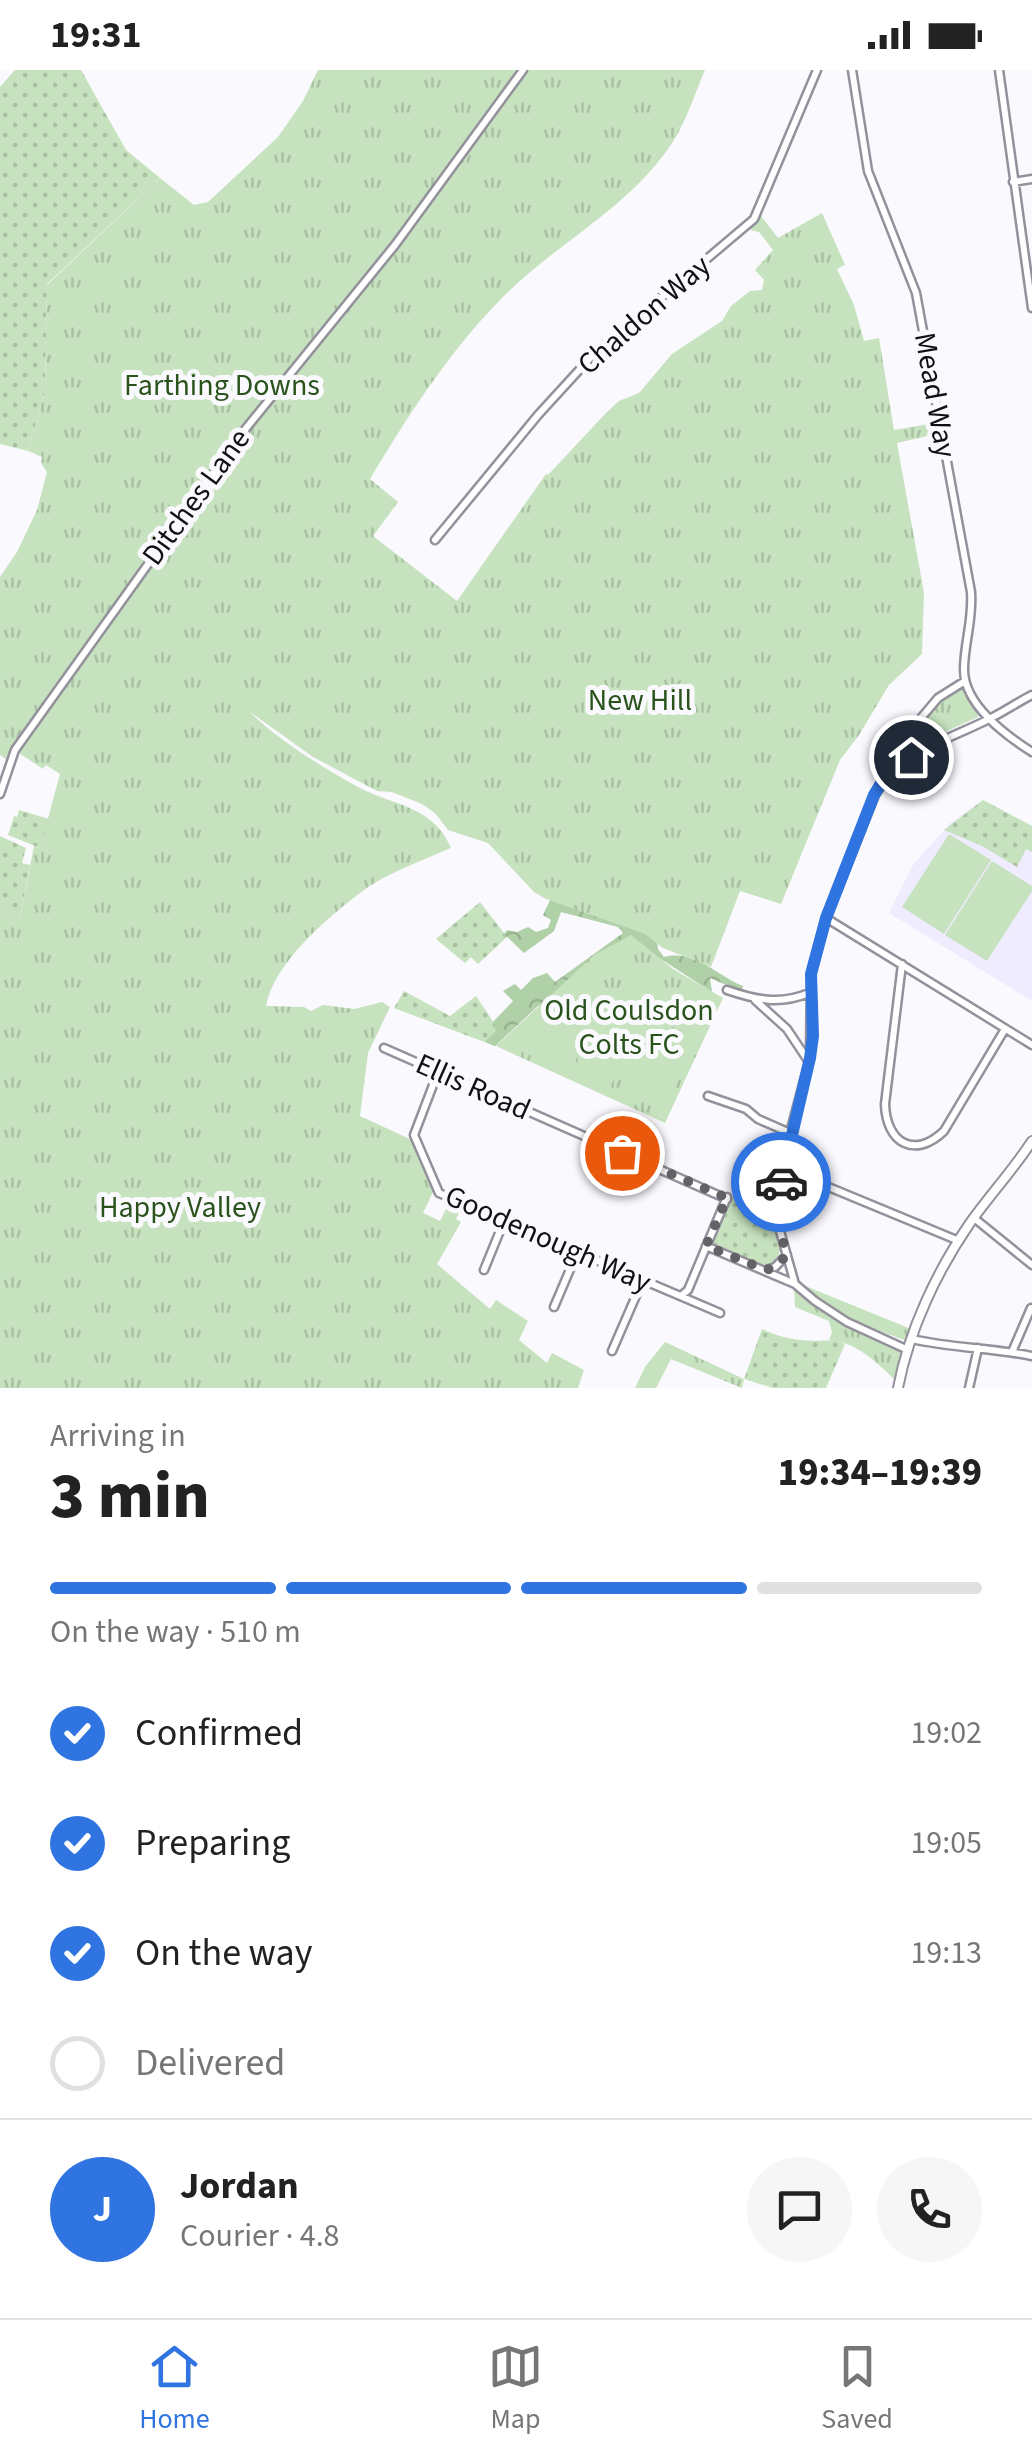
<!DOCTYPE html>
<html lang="en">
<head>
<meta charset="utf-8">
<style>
	:root { --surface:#fff; --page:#f6f6f6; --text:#222; --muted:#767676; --line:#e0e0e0; --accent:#2f74e1 }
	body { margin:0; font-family:"Source Sans 3",sans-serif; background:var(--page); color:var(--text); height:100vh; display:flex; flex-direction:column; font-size:38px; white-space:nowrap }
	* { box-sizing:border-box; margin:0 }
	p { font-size:32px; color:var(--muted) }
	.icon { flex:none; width:55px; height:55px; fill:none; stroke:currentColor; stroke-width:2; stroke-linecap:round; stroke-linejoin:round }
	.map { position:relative; height:1318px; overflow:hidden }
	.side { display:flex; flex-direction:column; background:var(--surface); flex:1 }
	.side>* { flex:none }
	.pin { position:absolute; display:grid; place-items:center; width:85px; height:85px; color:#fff; margin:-42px; border:5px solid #fff; border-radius:50%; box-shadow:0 2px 10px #0007 }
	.courier { position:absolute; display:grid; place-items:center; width:100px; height:100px; margin:-50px; border:8px solid #2f74e1; border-radius:50%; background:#fff; color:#222; box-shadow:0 2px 12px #0007 }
	.summary em { font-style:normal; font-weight:800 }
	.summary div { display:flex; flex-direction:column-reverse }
	.summary { display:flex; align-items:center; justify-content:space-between; height:170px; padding:0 50px }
	h1 { font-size:65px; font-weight:800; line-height:75px }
	.bar { display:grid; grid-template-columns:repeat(4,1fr); gap:15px 10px; align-content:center; height:120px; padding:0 50px }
	.bar i { height:12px; border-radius:8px; background:var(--line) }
	.bar .on { background:var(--accent) }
	.bar p { grid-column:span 4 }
	.line { display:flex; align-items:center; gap:25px; padding:0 50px; border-top:2px solid var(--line) }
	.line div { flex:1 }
	.round { display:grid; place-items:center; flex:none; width:105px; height:105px; border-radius:52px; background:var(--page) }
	ol { padding:0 50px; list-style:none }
	li { display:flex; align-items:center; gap:30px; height:110px }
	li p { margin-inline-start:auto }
	li .icon { padding:10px; border-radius:50%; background:var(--accent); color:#fff; stroke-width:4 }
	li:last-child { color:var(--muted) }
	li i { width:55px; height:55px; border:5px solid var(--line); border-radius:50% }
	.status { display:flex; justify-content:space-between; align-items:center; height:70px; padding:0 50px; background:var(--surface); direction:ltr }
	.status svg { height:28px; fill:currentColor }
	.tab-bar { display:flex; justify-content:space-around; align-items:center; height:140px; border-top:2px solid var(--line); background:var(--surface); font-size:28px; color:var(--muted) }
	.tab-bar a { display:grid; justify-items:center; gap:5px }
	.tab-bar .on { color:var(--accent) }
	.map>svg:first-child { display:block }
	.built { fill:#f0ecff }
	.grass { fill:url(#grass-dots) }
	.forest { fill:url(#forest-crowns) }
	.park { fill:url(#park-tufts) }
	.pitch { fill:#c6e2be }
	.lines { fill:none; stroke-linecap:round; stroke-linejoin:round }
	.minor-casing { stroke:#93919b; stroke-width:11 }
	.major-casing { stroke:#93919b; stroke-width:12 }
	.minor { stroke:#fff; stroke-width:6 }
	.major { stroke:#fff; stroke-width:8 }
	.done { stroke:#636266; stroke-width:10; stroke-dasharray:0 18 }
	.route { stroke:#2f74e1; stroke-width:12 }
	.labels { text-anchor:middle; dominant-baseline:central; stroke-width:10; stroke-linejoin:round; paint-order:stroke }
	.street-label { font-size:30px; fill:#111114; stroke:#faf9fe }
	.park-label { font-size:30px; fill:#2a531c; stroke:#faf9fe }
</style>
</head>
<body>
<div class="status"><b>19:31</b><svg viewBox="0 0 49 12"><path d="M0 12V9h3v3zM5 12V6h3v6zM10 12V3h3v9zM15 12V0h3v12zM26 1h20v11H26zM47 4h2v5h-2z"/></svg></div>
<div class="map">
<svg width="1032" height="1318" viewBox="0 0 1032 1318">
	<defs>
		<pattern id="grass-dots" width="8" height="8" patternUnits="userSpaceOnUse" patternTransform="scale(2.5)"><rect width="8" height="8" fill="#c6e2be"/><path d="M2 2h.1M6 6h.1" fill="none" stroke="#a9c1a2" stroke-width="1.8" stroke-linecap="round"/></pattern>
		<pattern id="forest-crowns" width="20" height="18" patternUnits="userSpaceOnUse" patternTransform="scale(2.5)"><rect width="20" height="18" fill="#b0d0a7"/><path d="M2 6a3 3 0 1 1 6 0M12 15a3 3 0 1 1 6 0" fill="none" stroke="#96b28f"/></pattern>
		<pattern id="park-tufts" width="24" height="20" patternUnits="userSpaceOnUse" patternTransform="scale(2.5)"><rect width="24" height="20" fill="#c6e2be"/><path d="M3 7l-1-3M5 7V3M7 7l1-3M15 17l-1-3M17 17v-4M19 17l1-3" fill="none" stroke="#a9c1a2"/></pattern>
	</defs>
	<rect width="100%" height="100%" fill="#faf9fe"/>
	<path class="built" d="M983,730L1032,756V931L889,843L913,795L950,753Z"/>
	<path class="grass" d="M15,0H81L126,80L160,108L47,214L45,321L28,381L0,374V17Z
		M983,730L1032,756V782L1026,779L1017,797L982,776L944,760Z
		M19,740L49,749L40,778L8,765L14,746L17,747Z
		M0,766L26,778L22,793L30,795L20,849L0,840Z
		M480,832L507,867L478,894L471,887L465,893L436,869Z
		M404,921L450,946L476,926L504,968L495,976L394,938Z
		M778,1103L771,1133L780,1181L776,1191L764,1196L715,1176L712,1169L731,1126L749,1133L759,1132Z
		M762,1259C787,1271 810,1272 836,1270L845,1274L826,1318H773L744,1309Z"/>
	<path class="forest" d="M553,824L656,859L658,879L664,887C695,879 717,906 743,916L742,922L710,908L712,922L653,884L538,936L495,976L485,972L496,961L493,952L513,931L503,921L515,914L521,920L533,908L547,903L555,912L623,863L618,857L561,842L554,861L524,883L504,864L507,860L517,862L528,857L536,862L548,858L551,850L543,845Z"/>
	<path class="park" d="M318,0H705C695,23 687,49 674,70C631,138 555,173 500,230C449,282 407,347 370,409L398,432L373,466L457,531L546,404L548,405L606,343L619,331L639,323L672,284L722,251L731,236L750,221L762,220L764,210L755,200L773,180L759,162L750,160L761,146L778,168L822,143L845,195L837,199L854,235L864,271L879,268L894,360L934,353L936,364L897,373L924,523L922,584L889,615L859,665L840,690L781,834L740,821L711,897L663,878L645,864L546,829L534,822L488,773L448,760L435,743L422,734L392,722L377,721L313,687L250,642C275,668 325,699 358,717C393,736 433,735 451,778C421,791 386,803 360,823C326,849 274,893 266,936L304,937L311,941L323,935L354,939L382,932L390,937L368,983L360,1046L412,1070L433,1122L423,1143L440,1151L449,1133L461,1138L456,1149L461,1152L437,1194L490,1239L496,1230L528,1251L519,1270L547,1293L552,1283L584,1300L578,1318H0V840L20,849L34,776L40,778L60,704L46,695L43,699L19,683L9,691L0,685V507L17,482L37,440L47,402L41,393L42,387L28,381L45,321L47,215L160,108L194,135L208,132L278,67L303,31Z
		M961,617L977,637L978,647L925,671L917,660L918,655L942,628Z
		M631,865L673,899L723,928L665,1053L496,976L594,885Z
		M798,1213L911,1259L907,1271L846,1249L826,1237Z
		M794,1218L824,1243L904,1282L894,1309C877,1292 854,1271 829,1270L832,1262L829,1251L795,1237Z
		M665,1272L744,1309L742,1318L671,1289L656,1318H635L645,1297Z"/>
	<path class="pitch" d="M949,764L991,790L944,864L902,837Z
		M992,791L1032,816V821L987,891L945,865Z
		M662,920L706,940L694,966L650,945Z
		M561,926L598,943L570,1002L533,985Z
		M602,937L639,954L609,1020L572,1003Z
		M652,949L697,969L664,1042L620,1022Z"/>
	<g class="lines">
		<g class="minor-casing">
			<path id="minor" d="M852,0L868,101L916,223L971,522C973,552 964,573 964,600C964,634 1005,665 1032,682
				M999,0L1032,238
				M1013,112L1032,109
				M435,470L538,345L592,286L754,149L817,0
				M923,679L914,658L916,654L938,628L965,611
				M0,724L15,680L239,367L395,175L523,0
				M826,848L1032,975
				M902,894L885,1034C886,1072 914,1090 944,1061L1005,959
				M727,920C756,930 780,935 809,923
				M755,930L787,959L809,992
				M384,978L727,1129
				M438,1002L414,1065L439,1123L720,1243
				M708,1026L746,1039L758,1049L790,1063
				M622,1083L631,1060
				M785,1099L959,1171
				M974,1148L1032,1195
				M706,1176L795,1214
				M484,1200L504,1151
				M767,1200L775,1197L787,1185
				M682,1225L688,1220L727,1127
				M554,1237L577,1183
				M912,1269C951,1278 992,1278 1032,1286
				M908,1280L847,1252L815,1231L795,1214L776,1147L775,1133L790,1063L810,988L811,904L826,848L875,725C900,681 949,670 991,648C1005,641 1018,632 1032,625
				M612,1281L642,1212
				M1012,1282L1031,1238
				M969,1318L978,1278"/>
		</g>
		<g class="major-casing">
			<path id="major" d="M898,1318C909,1260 937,1201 970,1153C990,1125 1013,1100 1032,1071"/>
		</g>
		<use href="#minor" class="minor"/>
		<use href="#major" class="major"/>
	</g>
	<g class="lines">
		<path class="done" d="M622,1083L727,1128L706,1176L766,1200L775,1197L787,1185C779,1158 773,1140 781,1112"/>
		<path class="route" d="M781,1112L810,988L813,966L811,904L826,848L874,725L885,707L911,687"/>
	</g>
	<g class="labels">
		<g class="street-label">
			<text transform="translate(644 245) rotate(-41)">Chaldon Way</text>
			<text transform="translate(935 325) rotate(80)">Mead Way</text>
			<text transform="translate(196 427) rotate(-54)">Ditches Lane</text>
			<text transform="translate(473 1017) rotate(24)">Ellis Road</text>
			<text transform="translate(548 1169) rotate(24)">Goodenough Way</text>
		</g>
		<g class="park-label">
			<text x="222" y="315">Farthing Downs</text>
			<text x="640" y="630">New Hill</text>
			<text x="629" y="940">Old Coulsdon<tspan x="629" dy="34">Colts FC</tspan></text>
			<text x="180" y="1137">Happy Valley</text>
		</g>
	</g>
</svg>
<div class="pin" style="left:622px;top:1083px;background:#ea580c"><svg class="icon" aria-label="bag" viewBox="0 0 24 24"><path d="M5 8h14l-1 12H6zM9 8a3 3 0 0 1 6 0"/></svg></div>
<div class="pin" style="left:911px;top:687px;background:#1f2937"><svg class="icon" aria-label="home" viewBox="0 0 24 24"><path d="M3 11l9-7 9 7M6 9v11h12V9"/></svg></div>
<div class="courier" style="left:781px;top:1112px"><svg class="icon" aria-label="car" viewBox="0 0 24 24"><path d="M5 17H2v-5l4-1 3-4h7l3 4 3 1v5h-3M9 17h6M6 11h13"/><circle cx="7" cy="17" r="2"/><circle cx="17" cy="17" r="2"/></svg></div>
</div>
<section class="side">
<div class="summary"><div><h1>3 min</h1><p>Arriving in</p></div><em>19:34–19:39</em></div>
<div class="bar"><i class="on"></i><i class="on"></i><i class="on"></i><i></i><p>On the way · 510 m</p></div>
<ol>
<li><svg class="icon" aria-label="check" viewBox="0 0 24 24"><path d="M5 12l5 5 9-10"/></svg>Confirmed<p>19:02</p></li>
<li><svg class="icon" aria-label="check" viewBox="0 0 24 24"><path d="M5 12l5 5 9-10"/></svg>Preparing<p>19:05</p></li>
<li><svg class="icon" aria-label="check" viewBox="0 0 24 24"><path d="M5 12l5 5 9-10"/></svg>On the way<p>19:13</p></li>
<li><i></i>Delivered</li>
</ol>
<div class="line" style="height:180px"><b class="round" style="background:var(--accent);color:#fff">J</b><div><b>Jordan</b><p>Courier · 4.8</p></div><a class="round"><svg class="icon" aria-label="chat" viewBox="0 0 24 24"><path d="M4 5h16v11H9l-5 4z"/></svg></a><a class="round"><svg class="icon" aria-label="phone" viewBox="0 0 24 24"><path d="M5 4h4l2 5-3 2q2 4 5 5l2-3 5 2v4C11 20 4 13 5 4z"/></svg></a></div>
</section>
<nav class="tab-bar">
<a class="on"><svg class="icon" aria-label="home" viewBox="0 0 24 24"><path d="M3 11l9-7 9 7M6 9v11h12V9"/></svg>Home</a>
<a><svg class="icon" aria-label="map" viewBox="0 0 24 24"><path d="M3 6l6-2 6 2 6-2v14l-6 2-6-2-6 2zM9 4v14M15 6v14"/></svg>Map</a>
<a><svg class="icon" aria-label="saved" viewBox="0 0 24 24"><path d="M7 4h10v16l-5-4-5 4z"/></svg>Saved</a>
</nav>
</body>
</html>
